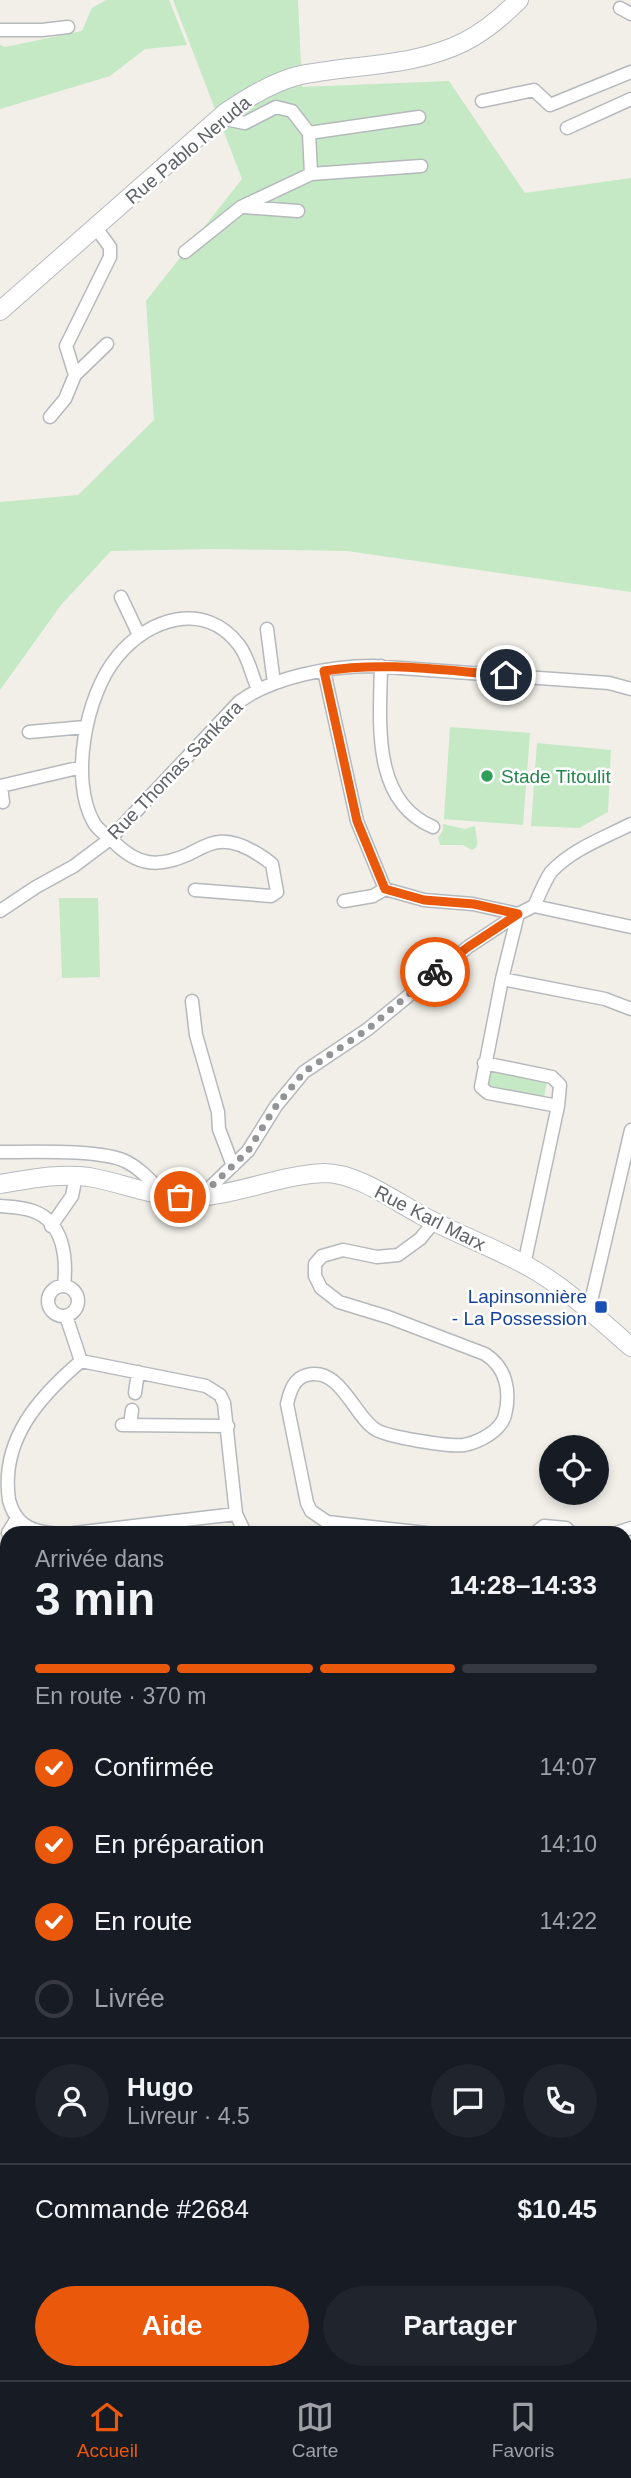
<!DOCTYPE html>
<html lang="fr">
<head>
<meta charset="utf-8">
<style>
	:root { --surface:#171b24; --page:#20242c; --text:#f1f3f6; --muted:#9ea1a6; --line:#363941; --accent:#ea580c }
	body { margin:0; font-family:Helvetica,sans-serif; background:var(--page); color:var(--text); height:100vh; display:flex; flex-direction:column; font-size:26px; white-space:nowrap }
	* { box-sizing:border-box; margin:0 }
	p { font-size:23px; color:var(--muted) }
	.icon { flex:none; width:38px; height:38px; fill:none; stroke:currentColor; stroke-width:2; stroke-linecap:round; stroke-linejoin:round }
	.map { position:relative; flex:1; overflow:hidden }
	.side { position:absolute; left:0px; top:1526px; width:632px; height:854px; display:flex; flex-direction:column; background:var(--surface); border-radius:21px 21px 0 0; box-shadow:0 4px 10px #0003 }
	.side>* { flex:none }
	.buttons { position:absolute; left:539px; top:1435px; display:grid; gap:14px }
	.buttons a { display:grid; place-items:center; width:70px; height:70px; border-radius:50%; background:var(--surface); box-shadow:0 4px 10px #0003; font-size:35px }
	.pin { position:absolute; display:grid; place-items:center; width:60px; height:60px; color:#fff; margin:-30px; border:4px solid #fff; border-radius:50%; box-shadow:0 2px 7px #0007 }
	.courier { position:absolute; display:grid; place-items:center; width:70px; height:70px; margin:-35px; border:5px solid #ea580c; border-radius:50%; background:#fff; color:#222; box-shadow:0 2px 9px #0007 }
	.overview em { font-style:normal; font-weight:700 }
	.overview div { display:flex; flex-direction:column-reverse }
	.overview { display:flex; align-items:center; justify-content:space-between; height:119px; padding:0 35px }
	h1 { font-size:46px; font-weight:700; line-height:52px }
	.bar { display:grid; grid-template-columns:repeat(4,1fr); gap:10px 7px; align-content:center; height:84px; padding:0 35px }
	.bar i { height:9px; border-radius:5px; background:var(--line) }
	.bar .active { background:var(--accent) }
	.bar p { grid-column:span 4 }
	.line { display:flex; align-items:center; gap:18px; padding:0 35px; border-top:2px solid var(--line) }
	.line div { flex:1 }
	.round { display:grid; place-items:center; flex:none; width:74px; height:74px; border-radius:37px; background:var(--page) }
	ol { padding:0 35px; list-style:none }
	li { display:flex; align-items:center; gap:21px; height:77px }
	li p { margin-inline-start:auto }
	li .icon { padding:7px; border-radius:50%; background:var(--accent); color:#fff; stroke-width:4 }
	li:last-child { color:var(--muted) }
	li i { width:38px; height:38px; border:4px solid var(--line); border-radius:50% }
	.action { display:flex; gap:14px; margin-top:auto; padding:14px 35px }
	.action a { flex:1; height:80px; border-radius:42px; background:var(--accent); color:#fff; font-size:28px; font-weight:700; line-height:80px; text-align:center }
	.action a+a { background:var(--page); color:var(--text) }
	.tabs { display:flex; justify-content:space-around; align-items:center; height:98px; border-top:2px solid var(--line); background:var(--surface); font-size:19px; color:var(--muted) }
	.tabs a { display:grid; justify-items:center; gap:4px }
	.tabs .active { color:var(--accent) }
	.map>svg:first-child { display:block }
	.green { fill:#c5e8c5 }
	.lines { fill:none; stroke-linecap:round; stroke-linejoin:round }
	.minor-casing { stroke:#b5b8bc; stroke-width:15 }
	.secondary-casing { stroke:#b6babf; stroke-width:20 }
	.minor { stroke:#fff; stroke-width:12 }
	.secondary { stroke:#fff; stroke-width:18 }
	.done { stroke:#929495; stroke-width:7; stroke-dasharray:0 12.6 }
	.route { stroke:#ea580c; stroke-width:9 }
	.leisure-dot { fill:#2e9e5b; stroke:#fff; stroke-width:2.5 }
	.transit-dot { fill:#1a4fb4; stroke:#fff; stroke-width:2.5 }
	.labels { text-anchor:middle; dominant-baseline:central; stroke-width:5; stroke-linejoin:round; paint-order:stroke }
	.street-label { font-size:19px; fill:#5f6368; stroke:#fff }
	.leisure-label { font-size:19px; fill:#27864d; stroke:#fff; text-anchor:start }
	.transit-label { font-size:19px; fill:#164399; stroke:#fff; text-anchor:end }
</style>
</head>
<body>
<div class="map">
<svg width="631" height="2380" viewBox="0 0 631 2380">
	<rect width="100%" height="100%" fill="#f1efe8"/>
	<path class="green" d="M106,0H169L187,45L145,49L110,76L0,109V45L5,47L82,31L92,8Z
		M173,0H298L302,87L449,81L525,193L631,178V592L347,551L214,549L111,551L61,605L0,690V502L78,495L154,420L146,301L242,179Z
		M450,727L530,733L523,825L444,819Z
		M537,743L611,750L608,812L579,828L531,826Z
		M443,824L465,829L475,826C475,836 482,845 472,850L463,845H440L438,838L443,830Z
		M59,898H98L100,977L62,978Z
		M491,1069L547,1079L544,1099L488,1089Z
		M0,1825H7V2373H625V1987L631,1988V2380H0Z"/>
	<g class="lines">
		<g class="minor-casing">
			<path id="minor" d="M620,8L631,14
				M0,30H42L68,27
				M482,101L534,90L550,105L631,72
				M567,128L631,99
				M309,133L419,117
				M311,174L421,166
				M244,207L298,211
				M96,228L110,247V257L66,346L75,375L107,344
				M185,252L241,207L311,174L309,133L292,111L276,107L245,123L220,118
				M50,417L65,399L75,375
				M121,597L139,635
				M267,629L274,683
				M381,666C380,722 371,801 433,827
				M324,671L357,821L385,889
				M29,732L85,727
				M3,802L1,786L82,767
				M195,890L271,896L277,892L272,864C258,853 237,840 219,842C208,843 199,849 189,854C158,868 137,866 113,841C107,836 98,830 94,823C69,780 86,694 117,657C148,618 205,600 239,645C249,658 251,674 258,689
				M344,901L373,896L385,889L424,900L473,904L518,914
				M534,906C539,896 544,882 551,872C572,849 604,838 631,824
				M534,906L631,927
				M0,911L36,887L74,866L110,839L239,702C272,677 331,666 373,666L609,683L631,689
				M518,914L502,979L481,1087L488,1093L558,1106
				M502,979L605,999L631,1009
				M192,1001L196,1035L218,1112L219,1129L233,1166
				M484,1063L552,1077L560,1085L558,1106L524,1265
				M0,1152C30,1152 102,1149 127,1162C143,1170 152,1183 165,1195
				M201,1196L248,1151L276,1106L304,1072L368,1029L468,947L518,914L534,906
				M0,1206C11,1207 22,1207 33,1211C64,1222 67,1258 64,1286
				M51,1226L72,1196L76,1176
				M48 1301a15 15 0 1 1 30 0a15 15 0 1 1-30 0Z
				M586,1305L592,1297L631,1130
				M66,1316L81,1361
				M81,1361L206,1386L220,1395L224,1403L236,1514L245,1533
				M135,1393L138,1372
				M122,1425L228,1426
				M130,1425L132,1410
				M8,1533L16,1520
				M51,1533C29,1531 15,1523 9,1500C0,1440 39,1397 81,1361
				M74,1533L236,1514
				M426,1533L327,1522L311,1511L307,1503L287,1404C290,1391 294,1378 307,1375C340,1366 354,1416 375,1429C386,1437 450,1447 464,1445C479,1442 501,1431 505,1415C511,1391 506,1367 485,1354L388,1317L339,1302L321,1288L315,1276V1264L322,1256L343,1250L377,1257L398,1255L420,1239L434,1222
				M535,1533L544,1526L566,1528L571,1533
				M616,1533L631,1528
				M625,1561L631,1560
				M625,1630H631
				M0,1679L7,1681
				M625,1738L631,1736
				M0,1763H7
				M625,1806L631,1802
				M625,1878L631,1876"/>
		</g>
		<g class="secondary-casing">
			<path id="secondary" d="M0,311L225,113C248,97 274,81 301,75C355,64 414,67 464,42C484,32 503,16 519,0
				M0,1184C31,1179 58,1173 89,1177C119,1182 148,1195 178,1197C228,1200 275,1175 324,1173C357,1173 393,1200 421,1215C458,1235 499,1249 536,1271C571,1292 600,1320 631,1347"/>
		</g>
		<use href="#minor" class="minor"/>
		<use href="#secondary" class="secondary"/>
	</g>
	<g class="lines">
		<path class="done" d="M180,1197L201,1196L248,1151L276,1106L304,1072L368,1029L435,972"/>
		<path class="route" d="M435,972L468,947L518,914L474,904L424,900L385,889L357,821L324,671C384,661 446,671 506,675"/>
	</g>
	<circle class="leisure-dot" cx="487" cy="776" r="7"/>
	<rect class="transit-dot" x="594" y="1300" width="14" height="14" rx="3.5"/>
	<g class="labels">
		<g class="street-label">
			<text transform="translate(188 150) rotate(-40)">Rue Pablo Neruda</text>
			<text transform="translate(175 770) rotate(-46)">Rue Thomas Sankara</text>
			<text transform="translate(430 1218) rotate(27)">Rue Karl Marx</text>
		</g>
		<g class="leisure-label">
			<text x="501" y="776">Stade Titoulit</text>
		</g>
		<g class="transit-label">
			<text x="587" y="1296">Lapinsonnière<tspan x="587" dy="22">- La Possession</tspan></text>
		</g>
	</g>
</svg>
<div class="buttons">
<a><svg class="icon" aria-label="locate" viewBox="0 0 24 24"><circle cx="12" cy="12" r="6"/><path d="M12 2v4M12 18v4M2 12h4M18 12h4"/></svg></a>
</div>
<div class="pin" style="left:180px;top:1197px;background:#ea580c"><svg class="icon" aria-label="bag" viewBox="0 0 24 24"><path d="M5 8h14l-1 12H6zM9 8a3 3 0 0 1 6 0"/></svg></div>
<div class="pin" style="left:506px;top:675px;background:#1f2937"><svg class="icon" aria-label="home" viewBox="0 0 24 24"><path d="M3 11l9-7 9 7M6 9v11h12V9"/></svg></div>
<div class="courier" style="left:435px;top:972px"><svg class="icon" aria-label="bike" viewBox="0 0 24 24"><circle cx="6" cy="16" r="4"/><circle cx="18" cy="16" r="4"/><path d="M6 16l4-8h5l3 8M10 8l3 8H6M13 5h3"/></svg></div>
<section class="side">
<div class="overview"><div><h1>3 min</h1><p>Arrivée dans</p></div><em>14:28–14:33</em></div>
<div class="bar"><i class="active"></i><i class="active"></i><i class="active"></i><i></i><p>En route · 370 m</p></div>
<ol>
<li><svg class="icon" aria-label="check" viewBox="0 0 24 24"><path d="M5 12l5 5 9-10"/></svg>Confirmée<p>14:07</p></li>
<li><svg class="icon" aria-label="check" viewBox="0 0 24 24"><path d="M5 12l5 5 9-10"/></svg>En préparation<p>14:10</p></li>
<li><svg class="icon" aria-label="check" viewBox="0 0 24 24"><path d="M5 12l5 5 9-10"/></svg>En route<p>14:22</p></li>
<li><i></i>Livrée</li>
</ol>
<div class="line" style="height:126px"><a class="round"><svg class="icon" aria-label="person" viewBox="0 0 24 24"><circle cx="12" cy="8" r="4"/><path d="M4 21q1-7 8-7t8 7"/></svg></a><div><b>Hugo</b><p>Livreur · 4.5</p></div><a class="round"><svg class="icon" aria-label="chat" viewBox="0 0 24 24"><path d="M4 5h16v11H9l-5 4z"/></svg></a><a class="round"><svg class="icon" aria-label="phone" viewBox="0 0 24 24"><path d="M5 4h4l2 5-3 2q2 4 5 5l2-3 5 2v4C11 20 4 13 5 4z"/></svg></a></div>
<div class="line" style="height:91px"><div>Commande #2684</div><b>$10.45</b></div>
<div class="action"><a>Aide</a><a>Partager</a></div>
</section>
</div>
<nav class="tabs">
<a class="active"><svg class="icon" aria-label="home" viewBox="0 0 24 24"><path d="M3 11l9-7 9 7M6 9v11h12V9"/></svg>Accueil</a>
<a><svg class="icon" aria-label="map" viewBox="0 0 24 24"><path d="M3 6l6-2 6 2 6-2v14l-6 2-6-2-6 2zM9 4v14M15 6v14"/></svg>Carte</a>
<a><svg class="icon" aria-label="saved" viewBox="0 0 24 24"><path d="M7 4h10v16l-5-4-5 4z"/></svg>Favoris</a>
</nav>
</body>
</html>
